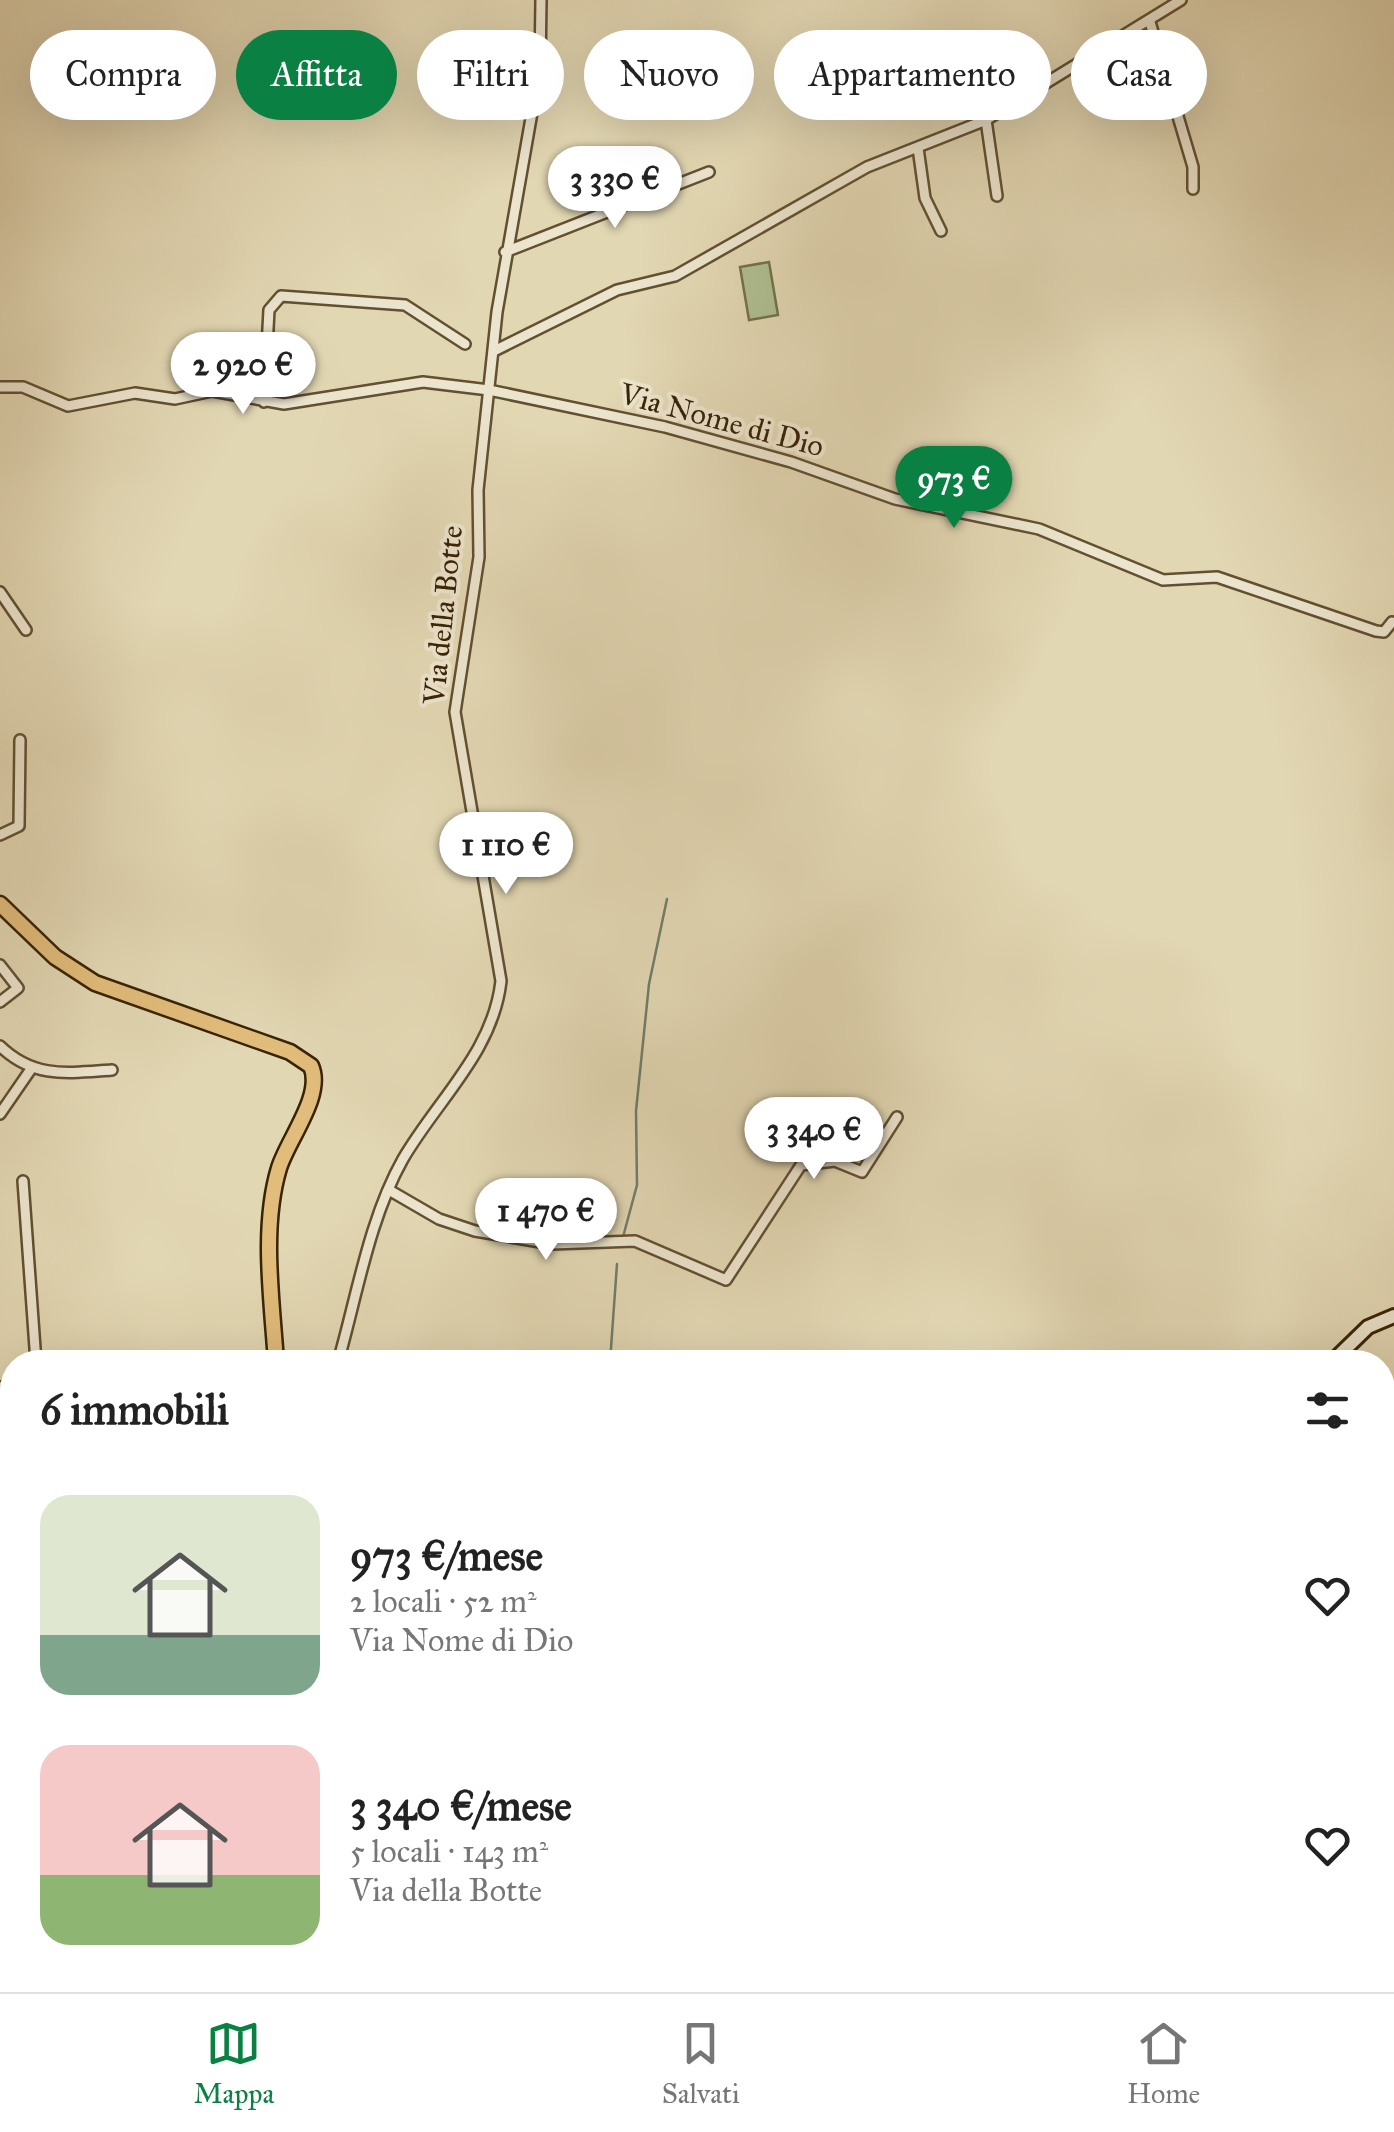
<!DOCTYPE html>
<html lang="it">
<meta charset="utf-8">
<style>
body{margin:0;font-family:"IM FELL Great Primer",serif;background:#f6f6f6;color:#222;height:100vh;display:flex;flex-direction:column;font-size:38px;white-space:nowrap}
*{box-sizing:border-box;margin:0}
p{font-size:32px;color:#767676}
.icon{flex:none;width:55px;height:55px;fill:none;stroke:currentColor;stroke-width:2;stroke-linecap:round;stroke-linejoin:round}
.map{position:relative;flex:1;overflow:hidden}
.drawer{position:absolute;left:0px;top:1350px;width:1395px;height:642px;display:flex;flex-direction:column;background:#fff;border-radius:40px 40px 0 0;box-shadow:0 10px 40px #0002}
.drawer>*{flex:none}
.hud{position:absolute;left:30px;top:30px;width:1335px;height:90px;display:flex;gap:20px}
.price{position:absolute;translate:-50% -85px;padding:0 22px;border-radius:35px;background:#fff;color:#222;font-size:32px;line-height:65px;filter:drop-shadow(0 2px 5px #0008)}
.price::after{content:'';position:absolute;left:50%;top:60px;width:30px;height:22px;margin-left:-15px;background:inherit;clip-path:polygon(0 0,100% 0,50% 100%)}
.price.on{background:#0b8043;color:#fff}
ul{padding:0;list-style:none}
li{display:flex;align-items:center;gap:30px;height:250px;padding:0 40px}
li span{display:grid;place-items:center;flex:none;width:280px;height:200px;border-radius:30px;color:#555}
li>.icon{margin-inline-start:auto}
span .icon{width:120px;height:120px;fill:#fffc;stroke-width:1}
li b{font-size:42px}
h2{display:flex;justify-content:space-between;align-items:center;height:120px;padding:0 40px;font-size:42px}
.chip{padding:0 35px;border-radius:45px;background:#fff;box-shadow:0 10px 40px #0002;font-size:35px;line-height:90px}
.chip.on{background:#0b8043;color:#fff}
.tabs{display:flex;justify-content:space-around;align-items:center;height:140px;border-top:2px solid #e0e0e0;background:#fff;font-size:28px;color:#767676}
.tabs a{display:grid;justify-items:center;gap:5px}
.tabs .on{color:#0b8043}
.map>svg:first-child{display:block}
.green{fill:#aebf91;stroke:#73714a;stroke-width:2.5}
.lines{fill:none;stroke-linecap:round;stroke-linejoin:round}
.stream{stroke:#707d6b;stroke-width:2.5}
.street-casing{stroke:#625030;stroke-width:14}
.secondary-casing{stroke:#382304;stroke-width:18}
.primary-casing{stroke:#382304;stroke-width:19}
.highway-casing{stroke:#382304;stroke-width:22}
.street{stroke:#ece5ce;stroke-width:9}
.secondary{stroke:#ece5ce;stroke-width:12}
.primary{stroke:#e1bc7a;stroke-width:14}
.highway{stroke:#e1bc7a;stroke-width:18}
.labels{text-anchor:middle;stroke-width:8;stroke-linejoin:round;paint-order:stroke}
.street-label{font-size:30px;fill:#382304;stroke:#ece5ce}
</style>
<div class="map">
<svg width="1394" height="1992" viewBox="0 0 1394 1992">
<rect width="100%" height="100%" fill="#e2d7b3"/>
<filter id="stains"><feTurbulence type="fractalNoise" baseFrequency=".002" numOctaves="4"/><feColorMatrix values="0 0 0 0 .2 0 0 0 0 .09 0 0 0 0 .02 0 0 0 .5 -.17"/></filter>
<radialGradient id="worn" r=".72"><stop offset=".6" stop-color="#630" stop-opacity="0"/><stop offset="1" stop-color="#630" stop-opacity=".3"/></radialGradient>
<path class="green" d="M769 262 778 315 749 320 740 267Z"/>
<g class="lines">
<path class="stream" d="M623 1237 637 1185 636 1111 649 984 667 899
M610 1362 617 1264
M1134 1980 1155 1992
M1217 1992 1218 1980
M1357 1992 1394 1983"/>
<g class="street-casing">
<path id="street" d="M1150 22 1193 167V189
M986 120 997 196
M918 148 925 198 941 231
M505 252 709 172
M494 351 617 290 675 276 867 167 986 120 1181 0
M0 387H23L68 406 135 393 175 399 212 391 284 404 423 382 489 390 665 427 791 462 895 499 1039 529 1163 580 1217 577 1376 631 1384 632 1392 622
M264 402 269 310 281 296 405 305 465 344
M0 592 26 630
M0 835 19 826 20 740
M0 965 18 988 0 1002
M0 1046C34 1079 68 1073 112 1070
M0 1114 31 1069
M23 1181 36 1362
M389 1190 439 1219 475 1231 552 1244 635 1241 726 1280 801 1165 835 1161 862 1172 897 1117
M338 1362C357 1296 369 1219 403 1159 438 1099 493 1052 501 981L455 712 479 557 478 490 497 312 540 67 541 0
M0 1387 12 1386
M0 1948 15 1992"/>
</g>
<g class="secondary-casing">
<path id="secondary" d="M1332 1362 1368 1327 1394 1316
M33 1992 46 1980
M113 1992 123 1980"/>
</g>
<g class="primary-casing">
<path id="primary" d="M0 904 55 957 95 983 290 1052 311 1066C324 1095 288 1139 279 1168 261 1228 272 1300 276 1362"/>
</g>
<g class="highway-casing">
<path id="highway" d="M224 1980 226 1992"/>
</g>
<use href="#street" class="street"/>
<use href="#secondary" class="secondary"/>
<use href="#primary" class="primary"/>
<use href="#highway" class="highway"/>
</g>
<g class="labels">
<g class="street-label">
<text transform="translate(722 420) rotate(15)" y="10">Via Nome di Dio</text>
<text transform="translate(443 615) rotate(-84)" y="10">Via della Botte</text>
</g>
</g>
<rect width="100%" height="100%" filter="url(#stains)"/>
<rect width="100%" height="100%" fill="url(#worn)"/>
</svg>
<b class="price" style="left:615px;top:231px">3 330 €</b>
<b class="price" style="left:243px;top:417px">2 920 €</b>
<b class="price on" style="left:954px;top:531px">973 €</b>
<b class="price" style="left:506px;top:897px">1 110 €</b>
<b class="price" style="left:814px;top:1182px">3 340 €</b>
<b class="price" style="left:546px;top:1263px">1 470 €</b>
<div class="hud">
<a class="chip">Compra</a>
<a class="chip on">Affitta</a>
<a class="chip">Filtri</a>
<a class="chip">Nuovo</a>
<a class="chip">Appartamento</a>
<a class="chip">Casa</a>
</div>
<section class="drawer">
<h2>6 immobili<svg class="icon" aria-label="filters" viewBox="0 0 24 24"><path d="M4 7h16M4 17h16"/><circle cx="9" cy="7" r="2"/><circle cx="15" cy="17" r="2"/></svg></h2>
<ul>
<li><span style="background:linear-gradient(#dfe7d0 70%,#7fa58c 0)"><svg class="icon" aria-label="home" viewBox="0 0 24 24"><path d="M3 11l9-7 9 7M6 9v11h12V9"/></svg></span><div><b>973 €/mese</b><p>2 locali · 52 m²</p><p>Via Nome di Dio</p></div><svg class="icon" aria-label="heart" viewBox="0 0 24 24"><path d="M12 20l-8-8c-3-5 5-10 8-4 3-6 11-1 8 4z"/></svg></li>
<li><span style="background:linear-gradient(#f6c9c9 65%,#8fb573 0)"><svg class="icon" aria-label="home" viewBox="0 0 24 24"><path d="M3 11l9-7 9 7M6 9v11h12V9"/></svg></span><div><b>3 340 €/mese</b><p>5 locali · 143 m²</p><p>Via della Botte</p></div><svg class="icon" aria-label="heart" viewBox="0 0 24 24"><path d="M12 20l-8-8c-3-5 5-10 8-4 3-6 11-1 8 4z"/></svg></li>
</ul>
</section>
</div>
<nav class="tabs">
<a class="on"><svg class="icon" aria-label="map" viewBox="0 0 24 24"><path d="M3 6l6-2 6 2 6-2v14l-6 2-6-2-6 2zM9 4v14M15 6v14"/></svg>Mappa</a>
<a><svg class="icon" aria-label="saved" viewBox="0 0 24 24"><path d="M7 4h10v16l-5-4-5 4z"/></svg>Salvati</a>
<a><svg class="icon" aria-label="home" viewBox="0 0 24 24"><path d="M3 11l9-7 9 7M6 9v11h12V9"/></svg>Home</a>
</nav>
